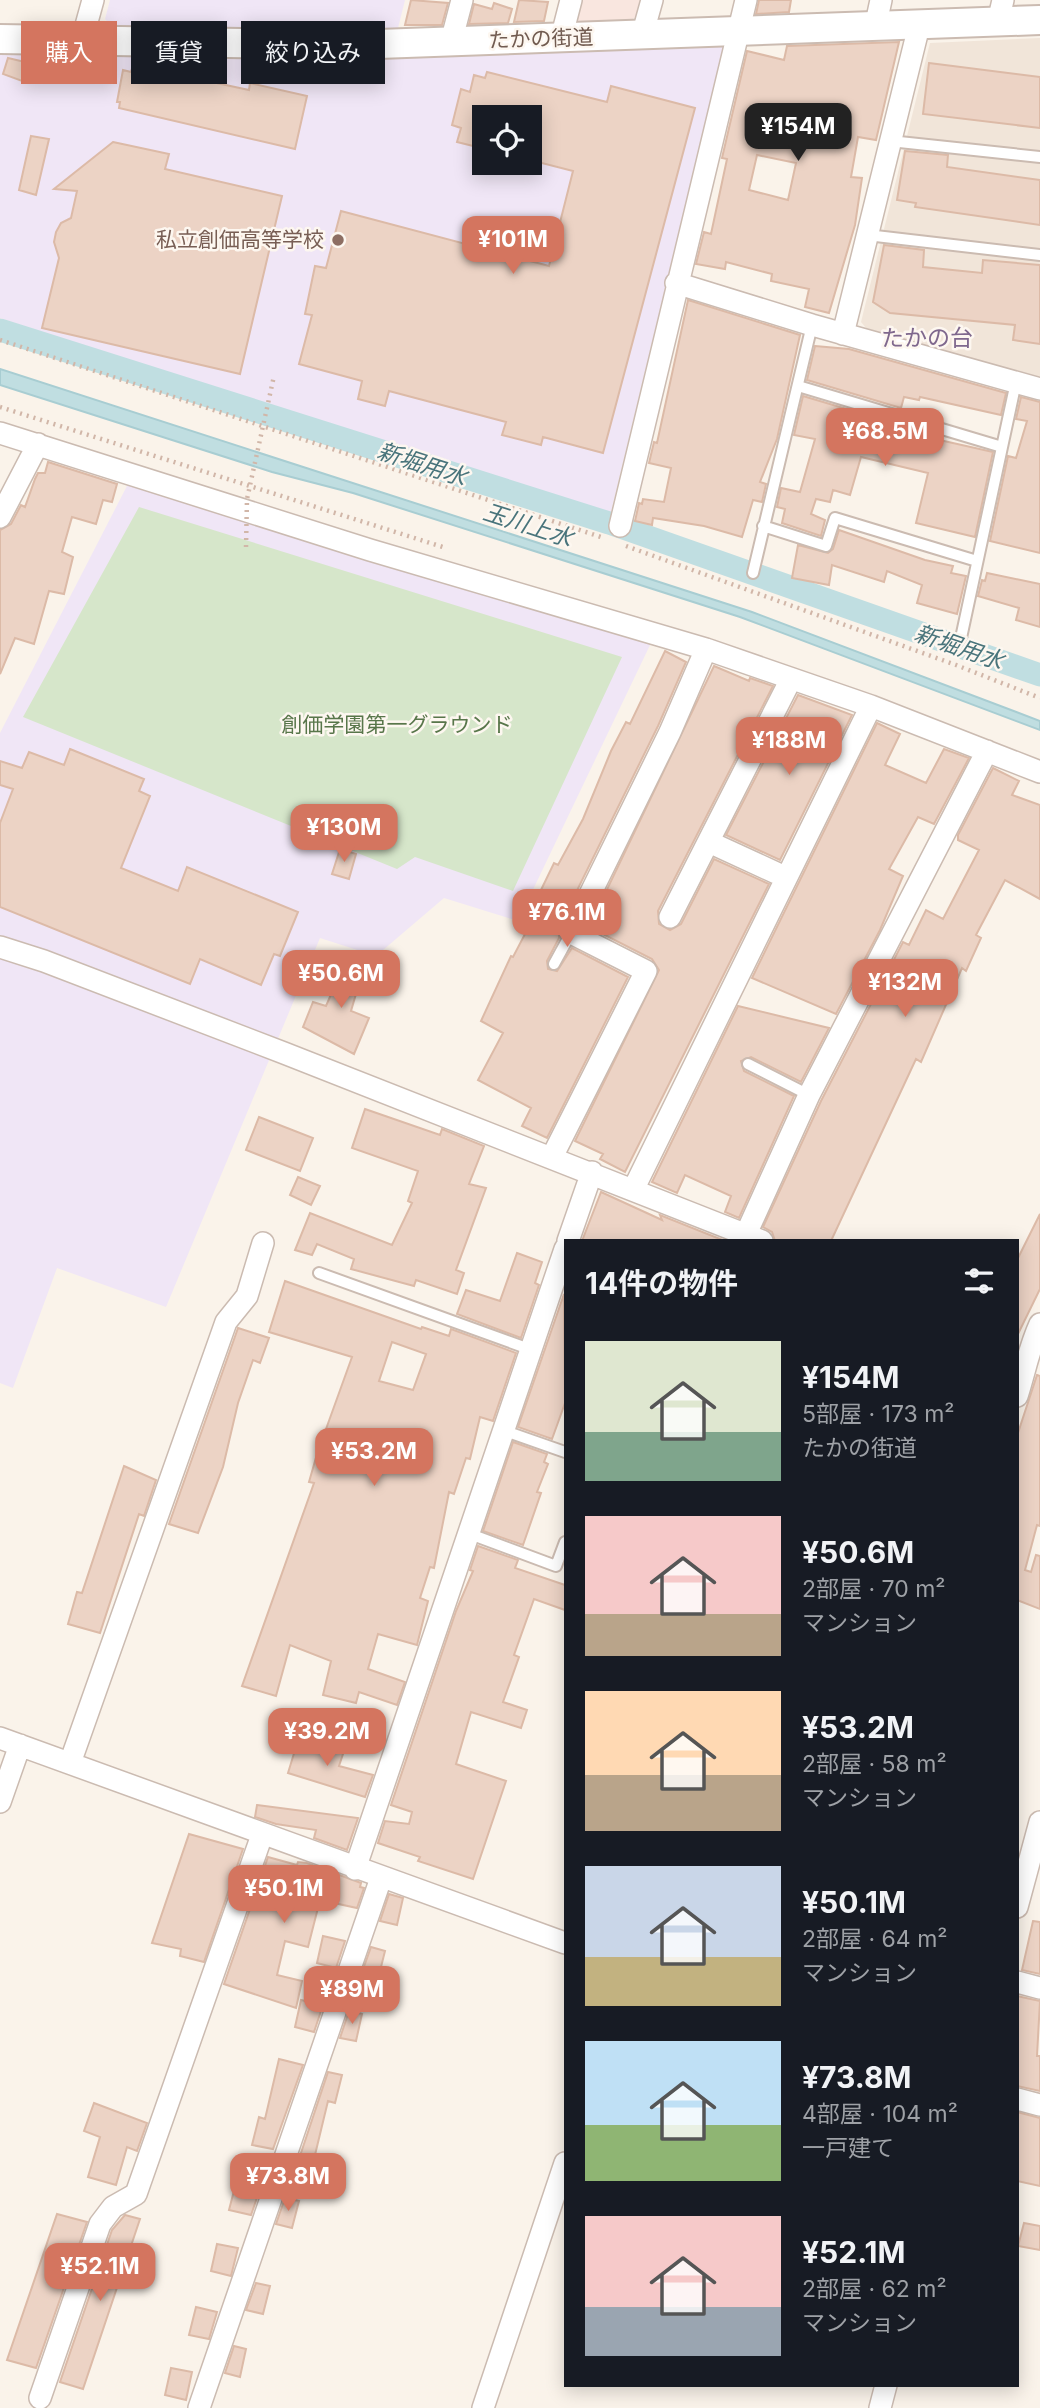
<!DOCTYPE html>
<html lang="ja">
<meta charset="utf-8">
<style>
body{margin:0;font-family:Inter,"Noto Sans JP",sans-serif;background:#20242c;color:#f1f3f6;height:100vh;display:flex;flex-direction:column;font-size:26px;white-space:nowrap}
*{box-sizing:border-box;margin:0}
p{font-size:23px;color:#9ea1a6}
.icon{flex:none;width:38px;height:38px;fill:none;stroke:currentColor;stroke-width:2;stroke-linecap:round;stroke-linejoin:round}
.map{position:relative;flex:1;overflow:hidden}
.panel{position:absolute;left:564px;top:1239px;width:455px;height:1148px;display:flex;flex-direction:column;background:#171b24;border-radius:0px;box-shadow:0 4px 18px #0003}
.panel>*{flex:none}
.banner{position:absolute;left:21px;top:21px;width:438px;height:63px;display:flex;gap:14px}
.tools{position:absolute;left:472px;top:105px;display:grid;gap:14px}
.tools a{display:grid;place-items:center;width:70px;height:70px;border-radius:0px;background:#171b24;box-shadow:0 4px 18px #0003;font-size:35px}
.price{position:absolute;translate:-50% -60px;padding:0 16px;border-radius:14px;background:#d4755f;color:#fff;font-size:23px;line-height:46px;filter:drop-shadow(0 2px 4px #0008)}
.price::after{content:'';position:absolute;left:50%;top:42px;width:21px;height:16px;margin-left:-10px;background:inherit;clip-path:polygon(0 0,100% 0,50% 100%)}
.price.active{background:#222;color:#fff}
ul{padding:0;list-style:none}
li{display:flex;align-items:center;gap:21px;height:175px;padding:0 21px}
li span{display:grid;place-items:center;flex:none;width:196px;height:140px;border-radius:0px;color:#555}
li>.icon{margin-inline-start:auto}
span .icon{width:84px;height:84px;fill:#fffc;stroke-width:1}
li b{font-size:30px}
h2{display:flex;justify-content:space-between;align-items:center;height:84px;padding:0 21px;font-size:30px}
.tag{padding:0 24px;border-radius:0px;background:#171b24;box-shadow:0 4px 18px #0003;font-size:24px;line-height:63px}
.tag.active{background:#d4755f;color:#fff}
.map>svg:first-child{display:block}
.residential{fill:#f1e5d9}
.commercial{fill:#f9e6df}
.education{fill:#f0e6f6;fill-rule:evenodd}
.green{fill:#d6e6ca}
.water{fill:#c0dee1;stroke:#a8cdd2;stroke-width:2}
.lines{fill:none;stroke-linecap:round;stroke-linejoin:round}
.canal{stroke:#c0dee1;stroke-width:23}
.building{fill:#ecd3c5;stroke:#dcbaa7;stroke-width:2;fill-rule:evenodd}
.service-casing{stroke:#cbbbb1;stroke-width:14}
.minor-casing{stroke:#cbbbb1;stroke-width:24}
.tertiary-casing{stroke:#cbbbb1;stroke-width:32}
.path{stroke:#d1b6a8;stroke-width:4.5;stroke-dasharray:2 5;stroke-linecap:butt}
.service{stroke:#fff;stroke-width:10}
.minor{stroke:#fff;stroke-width:21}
.tertiary{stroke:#fff;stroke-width:28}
.path-bridge{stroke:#d1b6a8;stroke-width:4.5;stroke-dasharray:2 5;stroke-linecap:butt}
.education-dot{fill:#8d6e63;stroke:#fdf7f0;stroke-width:2.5}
.labels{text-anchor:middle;stroke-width:5;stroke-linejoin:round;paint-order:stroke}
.street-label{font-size:21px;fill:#715b50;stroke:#fdf7f0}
.education-label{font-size:21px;fill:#785e54;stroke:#fdf7f0;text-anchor:end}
.park-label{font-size:21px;fill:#58764a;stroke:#fdf7f0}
.neighbourhood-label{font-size:23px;fill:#7f688d;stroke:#fdf7f0}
.water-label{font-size:23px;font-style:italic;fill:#49747b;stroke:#fdf7f0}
</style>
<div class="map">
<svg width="1040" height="2408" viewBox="0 0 1040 2408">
<rect width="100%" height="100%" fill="#faf3ea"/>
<path class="residential" d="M1040 38V380L866 328 861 322 930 43Z"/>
<path class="commercial" d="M578 0H641L638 15 623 26 571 27Z"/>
<path class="education" d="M110 0H405L397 32 115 29 105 19Z
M724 44 610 516 579 512 0 318V55L324 59ZM485 117H530V163H485Z
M129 482 651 643 518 921 444 898 376 956 320 938 166 1307 57 1268 13 1388 0 1383V733Z"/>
<path class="green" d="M139 507 622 657 513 891 415 857 397 869 23 717Z"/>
<path class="water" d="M0 369 752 612 1040 721V730L740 617 353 493 272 472 0 385Z"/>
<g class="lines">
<path class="canal" d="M0 330 609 523 1040 675"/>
</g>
<path class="building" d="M411 0 448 3 442 25H405Z
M519 0 548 2 544 21 514 22Z
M759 0H791L789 12 756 14Z
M494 3 512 9 508 23 469 24 474 4 492 9Z
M899 42 876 140 858 137 851 177 862 178 855 225 829 313 805 307 809 289 771 281 772 274 726 262 725 269 696 264 704 232 711 234 727 159 722 158 747 51 784 60 787 46ZM757 155 796 163 788 200 749 190Z
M8 58 25 62 22 81 3 74Z
M929 63 1040 77V128L923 114Z
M133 65 249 90 250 83 307 96 295 149 119 108 120 102H117L123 70 131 72Z
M487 72 607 102 611 86 695 108 603 453 543 437 541 445 502 435 506 422 389 391 385 406 358 399 362 381 299 364 312 315 305 314 315 266 326 268 341 211 549 266 573 171 530 160V117H485V149L457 142 461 128 452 125 461 89 470 92 474 75 485 78Z
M31 136 49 139 36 195 19 190Z
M113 142 169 154 165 169 282 196 240 374 42 328 59 258 54 242 56 232 61 223 71 218 77 191 54 189Z
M905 151 948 155 947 167 1040 180V225L915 207 916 203 897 200Z
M884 245 924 250 923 267 982 273 983 260 1040 265V344L1013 340 1015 325 890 313 873 302Z
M688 300 800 335 777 439 760 482 766 484 762 502 753 500 742 537 704 526 653 518 652 525 635 521 639 503 642 504 643 499 664 502 671 468 649 463 654 442 657 443Z
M815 346 849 349 1006 393 1001 415 920 397 919 400 904 397 901 408 807 380Z
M803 396 897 424 895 430 993 452 975 537 916 523 928 473 861 457 850 495 833 490 830 502 816 499 811 514 825 520 821 536 782 523 785 509 777 507 781 488 800 492 815 439 794 435Z
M1021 397 1040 402V553L990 541 1008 456 1016 458 1027 421 1016 419Z
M48 462 117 484 112 502 103 500 96 524 72 517 62 552 73 557 64 594 49 591 34 644 15 638 0 674V530L11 524 21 505 25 507 35 479 38 473H45Z
M839 530 925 560 953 566 951 573 966 576 957 614 917 603 922 585 887 571 884 582 832 565 829 585 792 578 798 545 828 553 833 549Z
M987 573 1040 584V627L1016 620 1019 608 978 596 982 580 985 581Z
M665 651 686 662 658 726 559 927V938L547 961 548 969 557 971 572 948 628 977 547 1138 522 1126 531 1108 478 1080 503 1033 481 1021 511 956 513 957 547 892 541 890 554 863 558 865 583 819 611 751 626 722 630 724Z
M714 666 749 681 750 678 773 686 658 911 659 924 670 930 681 924 714 859 769 884 625 1172 600 1159 603 1154 575 1141 659 970 652 959 589 927Z
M798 695 852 715 780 860 726 835Z
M877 723 900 734 885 765 926 783 944 749 969 758 934 824 918 817 889 869 903 876 880 930 836 1014 752 978Z
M70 749 144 779 139 791 150 796 121 868 178 891 187 867 298 912 280 956 274 954 261 985 200 959 190 984 0 907V823L13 789 0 785V761L22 768 29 752 64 765Z
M993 768 1019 781 1012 795 1040 805V899L1005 880 976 935 981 938 966 971 962 968 921 1062 916 1059 831 1241H775L772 1232 763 1227 821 1101 903 942 909 945 926 910 943 919 979 850 958 840V835Z
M340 849 356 854 349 879 332 874Z
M349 953 366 960 351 1011 369 1018 354 1054 303 1027 313 1002 326 1006Z
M738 1006 829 1028 801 1082 751 1057 741 1061 744 1071 794 1096 739 1218 725 1212 731 1196 685 1175 677 1193 652 1182Z
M365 1109 440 1135 442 1129 484 1146 469 1184 486 1188 456 1270 464 1273 457 1294 416 1280 414 1286 351 1269 354 1259 317 1244 312 1255 295 1250 310 1213 392 1245 412 1203 408 1201 418 1171 352 1148Z
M259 1117 313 1138 300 1171 246 1150Z
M298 1177 320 1186 311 1205 290 1195Z
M601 1192 662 1220 660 1215 725 1241H582Z
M1040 1214V1289L1017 1336V1260Z
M517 1253 542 1262 535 1283 539 1285 521 1338 457 1314 466 1290 500 1301Z
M285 1281 421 1329 422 1327 449 1336 451 1329 516 1353 493 1421 480 1417 470 1459 466 1458 454 1494 449 1492 434 1568 430 1567 420 1598 428 1601 417 1645 378 1634 368 1669 405 1682 397 1705 359 1692 356 1703 323 1695 331 1661 290 1645 276 1696 242 1686 314 1483 309 1482 317 1454 352 1357 269 1332ZM392 1342 426 1354 413 1390 379 1381Z
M564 1294 565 1403 552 1439 518 1427Z
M238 1328 269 1338 260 1363 253 1360 238 1403 223 1467 198 1533 169 1524Z
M1037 1375 1040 1376V1526L1037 1525 1025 1570 1031 1572 1036 1555 1040 1556V1609L1017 1600V1436Z
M513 1442 547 1454 544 1462 548 1464 537 1492 541 1493 523 1545 483 1531Z
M124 1466 156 1480 144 1516 139 1514 100 1633 68 1624 77 1592 82 1593Z
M478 1546 518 1560 515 1568 565 1585V1610L534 1599 514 1655 519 1657 503 1702 527 1710 521 1728 471 1712 456 1764 506 1781 473 1879 418 1861 420 1857 378 1843 385 1821 409 1824 412 1812 391 1805 456 1611 473 1571 470 1570Z
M299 1737 344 1751 339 1766 373 1775 365 1797 288 1773Z
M257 1805 358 1818 347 1850 314 1838 316 1830 276 1824 255 1817Z
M189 1834 243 1849 204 1962 180 1956 181 1949 152 1943Z
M268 1857 297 1865 298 1862 307 1863 361 1883 360 1887 364 1888 357 1908 320 1900 308 1947 285 1941 277 1975 302 1981 296 2008 224 1984Z
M389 1894 403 1898 397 1925 380 1921Z
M1033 1921 1040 1922V1974L1022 1970Z
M323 1936 345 1941 336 1968 317 1963Z
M371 1947 385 1951 378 1979 361 1975Z
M1017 1996 1040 2001 1037 2056H1040V2091L1017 2086Z
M301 2000 323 2005 314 2032 295 2027Z
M349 2011 362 2014 356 2041 340 2038Z
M279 2059 303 2065 273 2149 252 2145 259 2117 265 2119Z
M328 2072 342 2075 335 2103 328 2101 314 2159 300 2156Z
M94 2103 147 2123 137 2151 127 2147 116 2185 88 2177 100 2137 84 2131Z
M1017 2112 1040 2118V2186L1017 2181Z
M236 2183 257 2188 259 2192 251 2215 229 2210Z
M285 2198 299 2201 292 2228 276 2224Z
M57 2214 87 2222 36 2368 7 2360Z
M125 2215 140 2219 83 2389 60 2382 112 2230Z
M1024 2223 1040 2226V2250L1018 2246Z
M217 2244 238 2248 231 2276 211 2271Z
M256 2283 270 2286 263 2314 246 2310Z
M196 2307 217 2312 209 2339 189 2335Z
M234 2346 246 2349 240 2377 225 2373Z
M171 2368 192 2372 186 2400 165 2395Z"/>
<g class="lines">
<g class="service-casing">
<path id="service" d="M890 141 1040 157
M867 235 1040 255
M798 386 1002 447
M763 526 826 546 835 518 977 561
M753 573 812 325
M961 638 1016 382
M554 964 571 933
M748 1064 809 1095
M319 1273 532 1350
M505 1431 565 1452
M470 1534 556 1566 565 1542"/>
</g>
<g class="minor-casing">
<path id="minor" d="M998 22 1003 0
M875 28 881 0
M642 36 652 0
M561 39 571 0
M82 40 93 0
M451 42 462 0
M676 283 812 325 1040 389
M843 334 919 26
M0 433 370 550 706 649 871 706 1040 772
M0 517 38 444
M620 526 746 0
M709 842 785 877
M670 917 791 679
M0 947 44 961 284 1053 762 1241
M552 1157 646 971 571 933 670 732 706 649
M634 1188 871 706
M746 1234 809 1095 987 751
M568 1241 592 1172
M1017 1396C1025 1371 1029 1348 1040 1324
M0 1738 565 1943
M70 1763 226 1322 247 1296 263 1243
M0 1802 20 1745
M355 1869 565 1249
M1017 1907 1040 1822
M1017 1982 1040 1988
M1017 2099 1040 2105
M40 2398 100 2224 113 2207 136 2194 262 1835
M199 2408 381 1878
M483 2408 565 2163
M880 2408 886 2385"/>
</g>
<g class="tertiary-casing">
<path id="tertiary" d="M0 39 351 45 1040 20"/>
</g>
<path class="path" d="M0 340 604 538
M0 407 446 548
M626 546 956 665 1040 698"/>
<use href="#service" class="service"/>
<use href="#minor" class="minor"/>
<use href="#tertiary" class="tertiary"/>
<path class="path-bridge" d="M246 547 247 499 274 376"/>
</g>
<circle class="education-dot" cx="338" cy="240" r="7"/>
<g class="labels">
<g class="street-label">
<text transform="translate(541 39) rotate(-2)" y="7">たかの街道</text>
</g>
<g class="education-label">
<text x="324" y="247">私立創価高等学校</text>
</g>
<g class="park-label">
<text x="397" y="732">創価学園第一グラウンド</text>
</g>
<g class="neighbourhood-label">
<text x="927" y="346">たかの台</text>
</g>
<g class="water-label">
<text transform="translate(422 464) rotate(18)" y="8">新堀用水</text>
<text transform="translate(528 525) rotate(18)" y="8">玉川上水</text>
<text transform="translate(959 647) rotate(19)" y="8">新堀用水</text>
</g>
</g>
</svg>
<div class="tools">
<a><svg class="icon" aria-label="locate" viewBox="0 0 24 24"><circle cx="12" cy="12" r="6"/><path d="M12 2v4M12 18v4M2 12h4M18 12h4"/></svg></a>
</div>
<b class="price active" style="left:798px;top:163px">¥154M</b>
<b class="price" style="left:513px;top:276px">¥101M</b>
<b class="price" style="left:885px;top:468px">¥68.5M</b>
<b class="price" style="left:789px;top:777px">¥188M</b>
<b class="price" style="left:344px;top:864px">¥130M</b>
<b class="price" style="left:567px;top:949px">¥76.1M</b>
<b class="price" style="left:341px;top:1010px">¥50.6M</b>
<b class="price" style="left:905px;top:1019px">¥132M</b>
<b class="price" style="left:374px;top:1488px">¥53.2M</b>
<b class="price" style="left:327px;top:1768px">¥39.2M</b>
<b class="price" style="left:284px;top:1925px">¥50.1M</b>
<b class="price" style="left:352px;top:2026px">¥89M</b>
<b class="price" style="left:288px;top:2213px">¥73.8M</b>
<b class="price" style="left:100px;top:2303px">¥52.1M</b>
<div class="banner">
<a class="tag active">購入</a>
<a class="tag">賃貸</a>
<a class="tag">絞り込み</a>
</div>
<section class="panel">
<h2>14件の物件<svg class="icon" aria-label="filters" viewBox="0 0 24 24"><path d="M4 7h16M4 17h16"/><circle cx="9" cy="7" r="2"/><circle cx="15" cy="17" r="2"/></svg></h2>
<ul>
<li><span style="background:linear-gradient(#dfe7d0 65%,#7fa58c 0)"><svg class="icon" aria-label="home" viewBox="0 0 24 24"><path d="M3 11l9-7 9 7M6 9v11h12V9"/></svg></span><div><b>¥154M</b><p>5部屋 · 173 m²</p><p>たかの街道</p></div></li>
<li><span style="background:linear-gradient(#f6c9c9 70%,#b9a48a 0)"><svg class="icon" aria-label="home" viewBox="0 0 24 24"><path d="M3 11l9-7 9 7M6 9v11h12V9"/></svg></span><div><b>¥50.6M</b><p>2部屋 · 70 m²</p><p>マンション</p></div></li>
<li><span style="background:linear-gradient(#ffd9b3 60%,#b9a48a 0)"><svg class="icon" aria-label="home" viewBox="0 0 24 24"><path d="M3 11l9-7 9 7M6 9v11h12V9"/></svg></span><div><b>¥53.2M</b><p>2部屋 · 58 m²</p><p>マンション</p></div></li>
<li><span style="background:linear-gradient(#c9d6e8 65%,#c2b280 0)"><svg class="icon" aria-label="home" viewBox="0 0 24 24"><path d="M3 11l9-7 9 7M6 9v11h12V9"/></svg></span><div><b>¥50.1M</b><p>2部屋 · 64 m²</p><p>マンション</p></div></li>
<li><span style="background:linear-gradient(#bfe0f5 60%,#8fb573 0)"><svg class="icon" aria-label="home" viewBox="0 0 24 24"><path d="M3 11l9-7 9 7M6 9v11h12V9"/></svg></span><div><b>¥73.8M</b><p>4部屋 · 104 m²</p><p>一戸建て</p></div></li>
<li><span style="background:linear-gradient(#f6c9c9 65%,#9aa5b1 0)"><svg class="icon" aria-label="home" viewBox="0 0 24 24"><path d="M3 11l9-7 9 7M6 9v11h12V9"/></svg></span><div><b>¥52.1M</b><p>2部屋 · 62 m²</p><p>マンション</p></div></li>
</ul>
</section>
</div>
